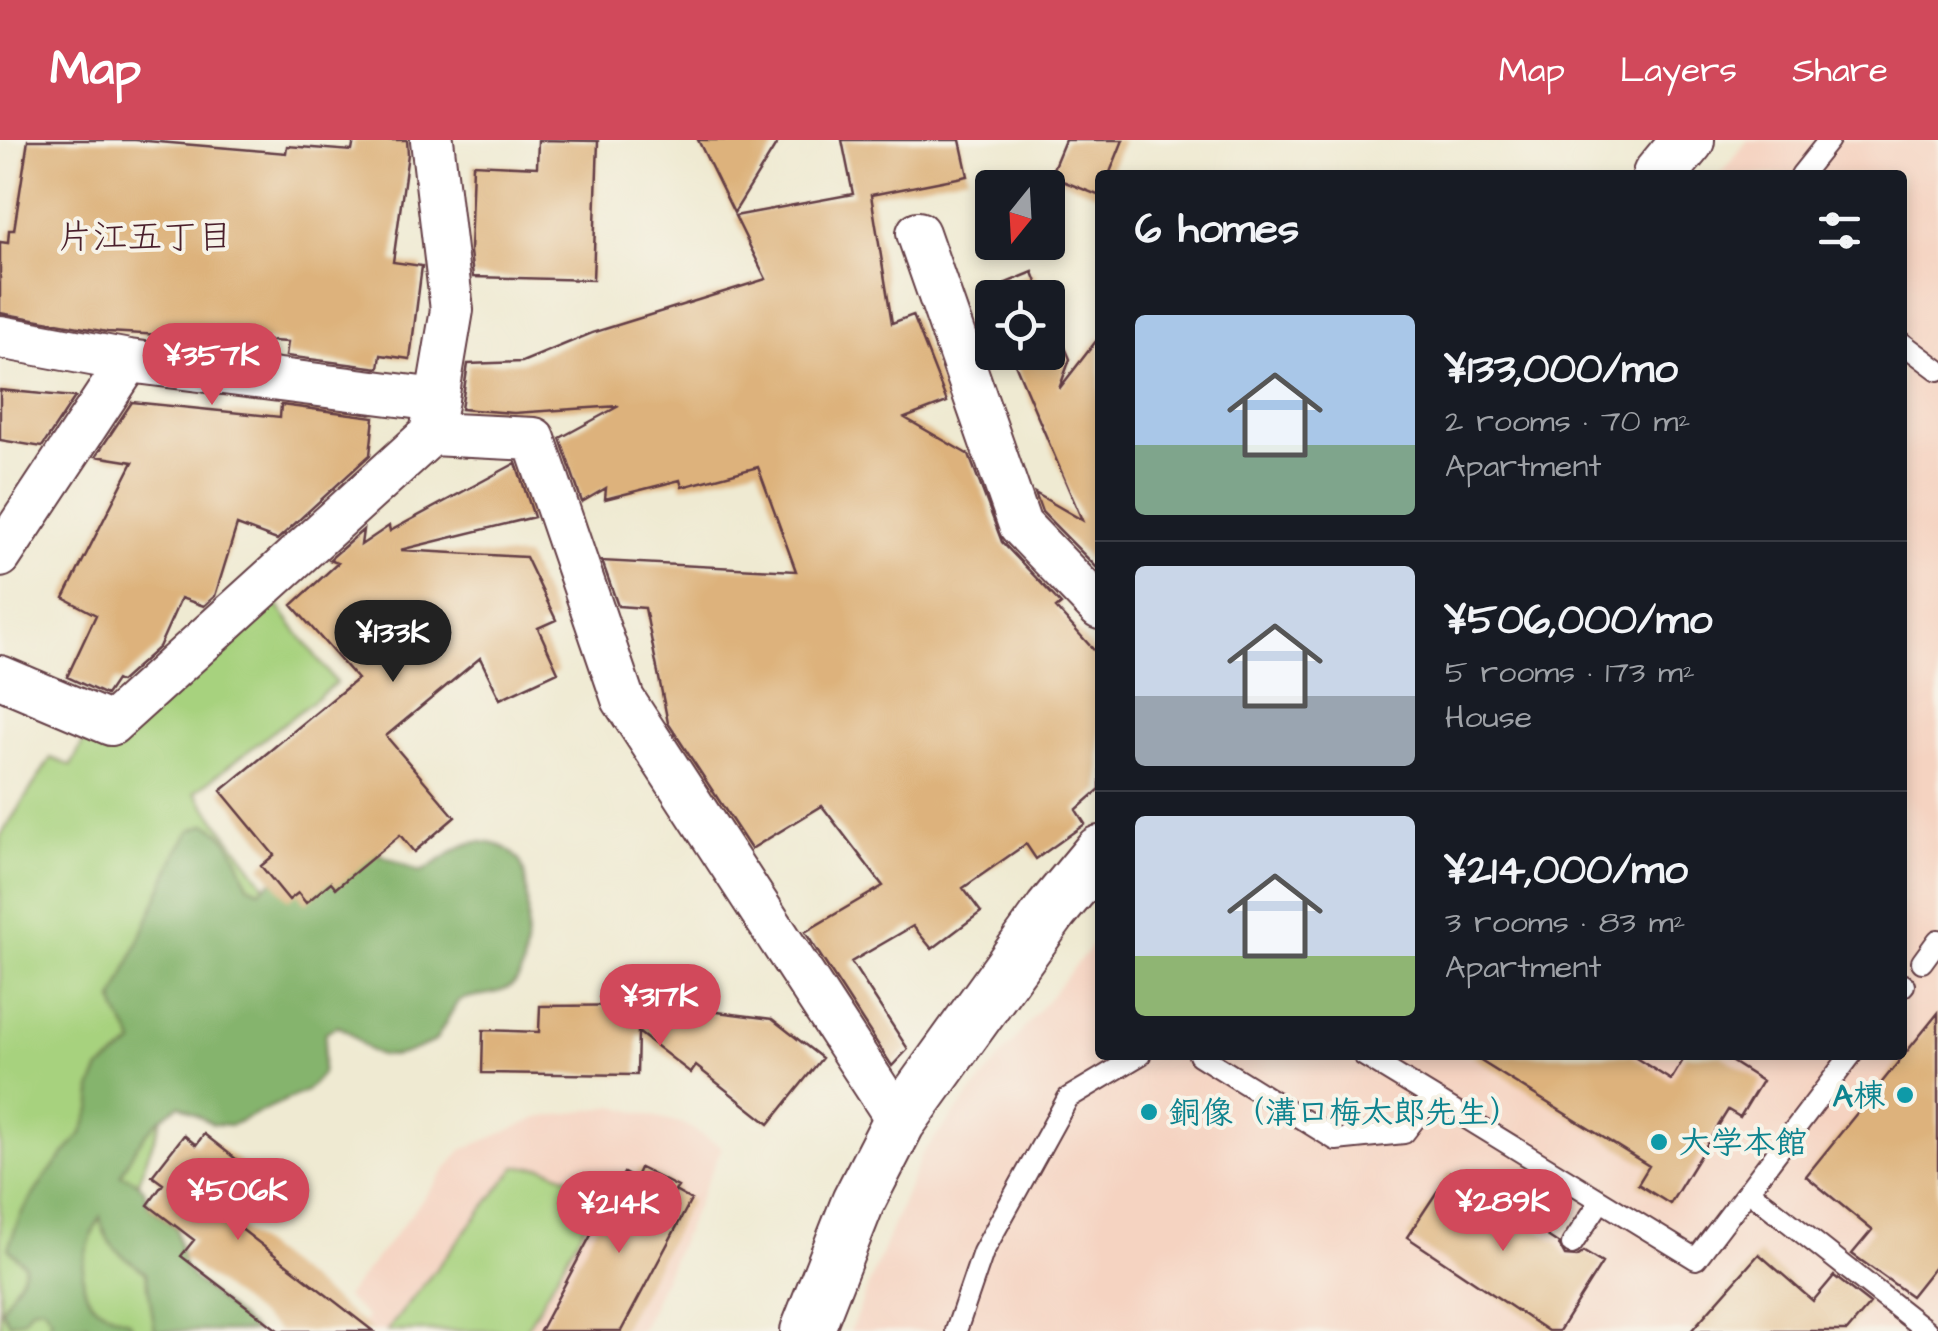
<!DOCTYPE html>
<meta charset="utf-8">
<style>
body{margin:0;font-family:"Architects Daughter","Klee One",sans-serif;background:#20242c;color:#f1f3f6;height:100vh;display:flex;flex-direction:column;font-size:38px;white-space:nowrap}
*{box-sizing:border-box;margin:0}
p{font-size:32px;color:#9ea1a6}
.icon{flex:none;width:55px;height:55px;fill:none;stroke:currentColor;stroke-width:2;stroke-linecap:round;stroke-linejoin:round}
.map{position:relative;flex:1;overflow:hidden}
.details{position:absolute;left:1095px;top:30px;width:812px;height:890px;display:flex;flex-direction:column;background:#171b24;border-radius:10px;box-shadow:0 5px 15px #0003}
.details>*{flex:none}
.needle{width:65px;rotate:198deg}
.controls{position:absolute;left:975px;top:30px;display:grid;gap:20px}
.controls a{display:grid;place-items:center;width:90px;height:90px;border-radius:10px;background:#171b24;box-shadow:0 5px 15px #0003;font-size:50px}
.price{position:absolute;translate:-50% -85px;padding:0 22px;border-radius:35px;background:#d1495b;color:#fff;font-size:32px;line-height:65px;filter:drop-shadow(0 2px 5px #0008)}
.price::after{content:'';position:absolute;left:50%;top:60px;width:30px;height:22px;margin-left:-15px;background:inherit;clip-path:polygon(0 0,100% 0,50% 100%)}
.price.active{background:#222;color:#fff}
ul{padding:0;list-style:none}
li{display:flex;align-items:center;gap:30px;height:250px;padding:0 40px}
li+li{border-top:2px solid #363941}
li span{display:grid;place-items:center;flex:none;width:280px;height:200px;border-radius:10px;color:#555}
li>.icon{margin-inline-start:auto}
span .icon{width:120px;height:120px;fill:#fffc;stroke-width:1}
li b{font-size:42px}
h2{display:flex;justify-content:space-between;align-items:center;height:120px;padding:0 40px;font-size:42px}
header{display:flex;align-items:center;gap:60px;box-sizing:border-box;height:140px;padding:0 50px;background:#d1495b;color:#fff}
header strong{font-size:48px}
nav{display:flex;gap:55px;margin-inline-start:auto;font-size:35px}
.map>svg:first-child{display:block}
.built{fill:#f5d3c1}
.green{fill:#a7d27e;stroke:#787854;stroke-width:2.5}
.forest{fill:#85b46d;stroke:#686a4c;stroke-width:2.5}
.building{fill:#ddb27c}
.lines{fill:none;stroke-linecap:round;stroke-linejoin:round}
.service-casing{stroke:#633d44;stroke-width:24}
.minor-casing{stroke:#633d44;stroke-width:46}
.tertiary-casing{stroke:#633d44;stroke-width:56}
.service{stroke:#fff;stroke-width:20}
.minor{stroke:#fff;stroke-width:42}
.tertiary{stroke:#fff;stroke-width:52}
.culture-dot{fill:#0f9aa8;stroke:#f7f3e8;stroke-width:4}
.labels{text-anchor:middle;stroke-width:8;stroke-linejoin:round;paint-order:stroke}
.culture-label{font-size:32px;font-weight:bold;fill:#0d838f;stroke:#f7f3e8;text-anchor:start}
.neighbourhood-label{font-size:35px;fill:#4a1f2b;stroke:#f7f3e8}
</style>
<header>
<strong>Map</strong>
<nav><a>Map</a><a>Layers</a><a>Share</a></nav>
</header>
<div class="map">
<svg width="1938" height="1191" viewBox="0 0 1938 1191">
<rect width="100%" height="100%" fill="#f7f3e8"/>
<filter id="ink" filterUnits="userSpaceOnUse"><feTurbulence type="fractalNoise" baseFrequency=".01" numOctaves="2"/><feDisplacementMap in="SourceGraphic" scale="20" xChannelSelector="R" yChannelSelector="G"/><feConvolveMatrix kernelMatrix="1 2 1 2 8 2 1 2 1" color-interpolation-filters="sRGB"/></filter>
<filter id="wash" filterUnits="userSpaceOnUse"><feTurbulence type="fractalNoise" baseFrequency=".0048" numOctaves="4" result="noise"/><feDisplacementMap in="SourceGraphic" scale="40" xChannelSelector="R" yChannelSelector="G"/><feGaussianBlur stdDeviation="2.25" result="paint"/><feColorMatrix in="noise" values="0 0 0 0 0 0 0 0 0 0 0 0 0 0 0 0 0 1.4 0 .05"/><feComposite in="paint" operator="in"/></filter>
<g filter="url(#wash)">
<rect width="100%" height="100%" fill="#efead2"/>
<path class="built" d="M1748 0H1938V1191H850L922 1014 1100 795V915H1902V35H1720Z
M615 966 684 984 722 1007 641 1191H356L367 1177 345 1157 462 1010 538 978Z"/>
<path class="green" d="M274 461 336 543 195 652 274 757 177 938 120 1089 244 1191H0V697L51 618 71 626 90 589 122 602Z
M516 1027H543L604 1051 525 1191H387Z"/>
<path class="forest" d="M206 684C231 694 239 721 248 745L259 750 274 740 375 712 420 732C440 724 459 701 481 702 498 703 510 708 520 722 531 739 530 827 516 842 501 857 477 853 458 861L435 901C412 911 385 926 364 906 354 897 350 891 337 886L326 892 322 934 306 951 231 985 212 984 180 965C152 981 134 1006 121 1035L133 1039 144 1049 148 1065 176 1088 184 1127 195 1140 255 1191H155L146 1133C121 1113 107 1110 100 1077 88 1103 71 1142 95 1165 104 1173 120 1177 130 1182L133 1191H89L87 1184 70 1186 69 1191H46L52 1179 43 1166 31 1168 24 1179 9 1183 2 1170C8 1153 23 1141 25 1125L8 1108 21 1074 46 1036 82 993 92 967V947L100 929 134 904C129 886 116 877 114 859L177 712 191 690Z"/>
<g id="blocks">
<path class="building" d="M28 0H135L286 13 287 6 352 11 354 0H407L408 14 393 122 422 126 410 219 381 215 379 228 286 216 288 202 107 192 0 173V102L8 103 9 90H14Z
M538 0 598 1 593 140 473 137 470 112 473 24 537 27Z
M698 0H779L734 73Z
M842 0H960L968 36 871 55 892 183 913 175 947 262 905 278 969 315 1002 402 1061 464 1056 468 1100 517V649L1076 670 1085 684 1036 719 1026 704 963 748 981 772 932 809 913 786 851 822 908 909 892 926 805 792 883 746 822 666 751 709 668 583 645 468 618 466 602 421 796 431 758 327 682 347 680 340 605 359 606 348 582 362 560 298 619 266 514 273 461 269 468 224 522 222 592 193 766 139 735 76 853 54Z
M1065 0H1123L1109 35H1100V56L1050 36Z
M1033 132 1043 158H1001L1006 143Z
M1048 167 1070 219 1059 249 1100 196V431L1042 372 1035 353 1082 380 1010 212H1048Z
M0 250 75 257 42 307 0 300Z
M132 262 280 277 281 265 374 277 370 315 277 400 237 385 215 456 204 466 181 458 159 507 120 542 116 540 106 555 67 537 96 475 64 458 133 322 96 316Z
M516 323 534 377 400 410 526 417 556 480 538 488 558 532 500 559 480 518 386 596 455 677 414 712 400 695 336 748 331 742 306 763 298 753 289 760 261 726 274 715 221 651 357 539 292 465 338 423 329 420 363 390 361 405 389 386 390 391Z
M662 865 772 879 822 918 769 984 696 926 691 933 638 892 637 935 482 933 483 890 539 892 540 866Z
M1938 873V1122L1911 1156 1852 1114 1872 1090 1806 1036Z
M1471 915H1631L1671 940 1686 915H1721L1762 941 1740 977 1728 970 1670 1064 1638 1044 1649 1026Z
M204 994 250 1030 218 1071 373 1191H279L181 1116 194 1100 148 1065 163 1044 152 1036 184 995 196 1005Z
M640 1028 678 1047 675 1051 691 1060 621 1191H540L624 1033 635 1039Z
M1450 1032 1558 1103 1565 1116 1577 1117 1584 1112 1602 1123 1559 1191H1548L1407 1097Z
M1759 1114 1813 1161 1834 1136 1870 1164 1847 1191H1691Z"/>
</g>
</g>
<g filter="url(#ink)">
<use href="#blocks" fill-opacity="0" stroke="#633d44" stroke-width="2.5"/>
<g class="lines">
<g class="service-casing">
<path id="service" d="M1801 35 1829 0
M1902 203 1938 230
M1922 822 1938 800
M1902 847 1904 845
M1199 915 1336 1000 1404 993 1432 957 1696 1119 1851 915
M1363 915 1432 957
M1748 1050 1927 1191
M1572 1104 1600 1062
M956 1191 983 1112 1068 958 1140 915"/>
</g>
<g class="minor-casing">
<path id="minor" d="M918 93 1020 385 1100 468
M0 197 129 221 437 260
M432 288 452 170 432 0
M0 416 129 221
M0 537 111 584 431 294 534 299 623 559 899 982"/>
</g>
<g class="tertiary-casing">
<path id="tertiary" d="M1659 35 1688 0
M807 1191 858 1062 899 982 1051 771 1100 712"/>
</g>
<use href="#service" class="service"/>
<use href="#minor" class="minor"/>
<use href="#tertiary" class="tertiary"/>
</g>
</g>
<g class="culture-dot">
<circle cx="1905" cy="955" r="10"/>
<circle cx="1149" cy="972" r="10"/>
<circle cx="1659" cy="1002" r="10"/>
</g>
<g class="labels">
<g class="culture-label">
<text x="1885" y="966" text-anchor="end">A棟</text>
<text x="1169" y="983">銅像（溝口梅太郎先生）</text>
<text x="1679" y="1013">大学本館</text>
</g>
<g class="neighbourhood-label">
<text x="145" y="108">片江五丁目</text>
</g>
</g>
</svg>
<div class="controls">
<a><svg class="needle" viewBox="-14 -14 28 28"><path d="M0-13l5 13h-10z" fill="#e53935"/><path d="M0 13l5-13h-10z" fill="#9ea1a6"/></svg></a>
<a><svg class="icon" aria-label="locate" viewBox="0 0 24 24"><circle cx="12" cy="12" r="6"/><path d="M12 2v4M12 18v4M2 12h4M18 12h4"/></svg></a>
</div>
<b class="price" style="left:212px;top:268px">¥357K</b>
<b class="price active" style="left:393px;top:545px">¥133K</b>
<b class="price" style="left:660px;top:909px">¥317K</b>
<b class="price" style="left:238px;top:1103px">¥506K</b>
<b class="price" style="left:1503px;top:1114px">¥289K</b>
<b class="price" style="left:619px;top:1116px">¥214K</b>
<section class="details">
<h2>6 homes<svg class="icon" aria-label="filters" viewBox="0 0 24 24"><path d="M4 7h16M4 17h16"/><circle cx="9" cy="7" r="2"/><circle cx="15" cy="17" r="2"/></svg></h2>
<ul>
<li><span style="background:linear-gradient(#a9c7e8 65%,#7fa58c 0)"><svg class="icon" aria-label="home" viewBox="0 0 24 24"><path d="M3 11l9-7 9 7M6 9v11h12V9"/></svg></span><div><b>¥133,000/mo</b><p>2 rooms · 70 m²</p><p>Apartment</p></div></li>
<li><span style="background:linear-gradient(#c9d6e8 65%,#9aa5b1 0)"><svg class="icon" aria-label="home" viewBox="0 0 24 24"><path d="M3 11l9-7 9 7M6 9v11h12V9"/></svg></span><div><b>¥506,000/mo</b><p>5 rooms · 173 m²</p><p>House</p></div></li>
<li><span style="background:linear-gradient(#c9d6e8 70%,#8fb573 0)"><svg class="icon" aria-label="home" viewBox="0 0 24 24"><path d="M3 11l9-7 9 7M6 9v11h12V9"/></svg></span><div><b>¥214,000/mo</b><p>3 rooms · 83 m²</p><p>Apartment</p></div></li>
</ul>
</section>
</div>
